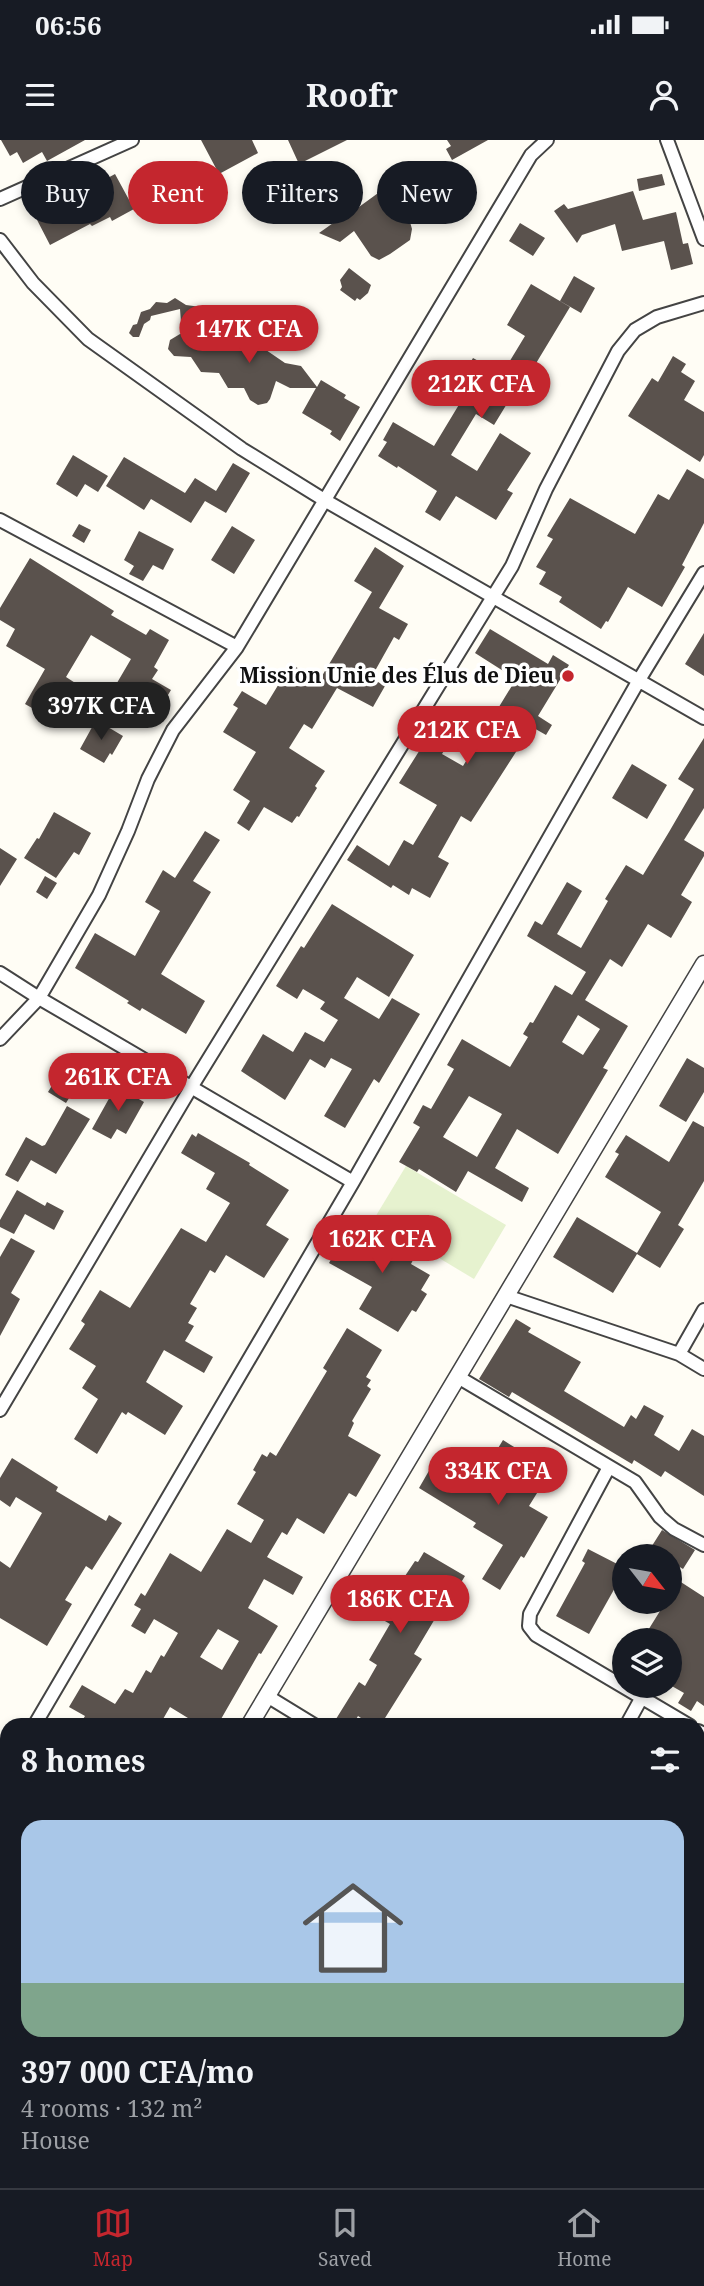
<!DOCTYPE html>
<meta charset="utf-8">
<style>
body{margin:0;font-family:"Noto Serif",serif;background:#242831;color:#f1f3f6;height:100vh;display:flex;flex-direction:column;font-size:26px;white-space:nowrap}
*{box-sizing:border-box;margin:0}
p{font-size:23px;color:#9ea1a6}
.icon{flex:none;width:38px;height:38px;fill:none;stroke:currentColor;stroke-width:2;stroke-linecap:round;stroke-linejoin:round}
.map{position:relative;flex:1;overflow:hidden}
.side{position:absolute;left:0px;top:1578px;width:705px;height:471px;display:flex;flex-direction:column;background:#171b24;border-radius:21px 21px 0 0;box-shadow:0 4px 10px #0003}
.side>*{flex:none}
.guide{position:absolute;left:21px;top:21px;width:663px;height:63px;display:flex;gap:14px}
.needle{width:46px;rotate:121deg}
.controls{position:absolute;left:612px;top:1404px;display:grid;gap:14px}
.controls a{display:grid;place-items:center;width:70px;height:70px;border-radius:50%;background:#171b24;box-shadow:0 4px 10px #0003;font-size:35px}
.price{position:absolute;translate:-50% -60px;padding:0 16px;border-radius:24px;background:#c4262e;color:#fff;font-size:23px;line-height:46px;filter:drop-shadow(0 2px 4px #0008)}
.price::after{content:'';position:absolute;left:50%;top:42px;width:21px;height:16px;margin-left:-10px;background:inherit;clip-path:polygon(0 0,100% 0,50% 100%)}
.price.current{background:#222;color:#fff}
ul{padding:0;list-style:none}
li{display:grid;align-content:center;gap:14px;height:371px;padding:0 21px}
li span{display:grid;place-items:center;height:217px;border-radius:21px;color:#555}
li>.icon{margin-inline-start:auto}
span .icon{width:126px;height:126px;fill:#fffc;stroke-width:1}
li b{font-size:30px}
h2{display:flex;justify-content:space-between;align-items:center;height:84px;padding:0 21px;font-size:30px}
.pill{padding:0 24px;border-radius:32px;background:#171b24;box-shadow:0 4px 10px #0003;font-size:24px;line-height:63px}
.pill.current{background:#c4262e;color:#fff}
.status{display:flex;justify-content:space-between;align-items:center;height:49px;padding:0 35px;background:#171b24;direction:ltr}
.status svg{height:19px;fill:currentColor}
header{display:flex;justify-content:space-between;align-items:center;height:91px;padding:0 21px;background:#171b24;font-size:32px;font-weight:700}
.dock{display:flex;justify-content:space-around;align-items:center;height:98px;border-top:2px solid #363941;background:#171b24;font-size:19px;color:#9ea1a6}
.dock a{display:grid;justify-items:center;gap:4px}
.dock .current{color:#c4262e}
.map>svg:first-child{display:block}
.pitch{fill:#e6f2cf}
.building{fill:#5a524d;fill-rule:evenodd}
.lines{fill:none;stroke-linecap:round;stroke-linejoin:round}
.minor-casing{stroke:#444;stroke-width:16}
.tertiary-casing{stroke:#444;stroke-width:19}
.minor{stroke:#fff;stroke-width:12}
.tertiary{stroke:#fff;stroke-width:16}
.poi-dot{fill:#c4262e;stroke:#fff;stroke-width:2.5}
.labels{text-anchor:middle;stroke-width:7;stroke-linejoin:round;paint-order:stroke}
.poi-label{font-size:21px;font-weight:bold;fill:#111;stroke:#fff;text-anchor:end}
</style>
<div class="status"><b>06:56</b><svg viewBox="0 0 49 12"><path d="M0 12V9h3v3zM5 12V6h3v6zM10 12V3h3v9zM15 12V0h3v12zM26 1h20v11H26zM47 4h2v5h-2z"/></svg></div>
<header><svg class="icon" aria-label="menu" viewBox="0 0 24 24"><path d="M4 6h16M4 12h16M4 18h16"/></svg>Roofr<svg class="icon" aria-label="person" viewBox="0 0 24 24"><circle cx="12" cy="8" r="4"/><path d="M4 21q1-7 8-7t8 7"/></svg></header>
<div class="map">
<svg width="704" height="2048" viewBox="0 0 704 2048">
<rect width="100%" height="100%" fill="#fffdf5"/>
<path class="pitch" d="M406 1026 506 1085 474 1139 374 1079Z"/>
<path class="building" d="M1 0H85L47 21 42 12 23 23 17 12 10 16Z
M201 0H252L258 13 219 34Z
M288 0H347L299 24Z
M447 0H488L452 20 446 9 451 6Z
M181 25 190 41 172 51 163 35Z
M115 34 134 69 112 81 110 77 92 86 90 84 50 105 35 76 73 57 75 59 106 43 104 40Z
M662 34 665 45 639 51 637 39Z
M385 48 410 82 412 89 410 100 390 114 379 120 371 116 354 91 340 102 319 93 336 81 337 83Z
M633 51 643 80 676 72 683 104 688 103 693 124 671 130 664 101 622 111 615 84 582 95 577 103 554 71 564 64 568 69Z
M520 83 545 98 533 116 509 101Z
M349 128 371 145 368 153 360 160 357 158 355 161 340 150 342 147 340 140Z
M574 136 595 148 581 173 560 161Z
M531 144 570 167 535 225V229L540 232 537 236 542 238 533 253 519 244 494 285 476 274 451 315 477 331 500 293 531 313 507 350 513 353 496 380 456 356 440 381 425 372 437 351 398 326 397 328 378 316 387 302 383 300 393 282 434 306 469 248 459 242 473 218 502 234 525 196 507 185Z
M175 158 186 165 201 167 210 181 225 182 285 223 301 226 317 247 321 240 346 255 344 258 360 267 340 301 330 294 332 291 302 273 316 248H290L276 241 270 259 267 263 258 265 250 260 244 248H228L219 233 201 232 191 217 174 216 168 209 170 200 185 191 181 182 180 169 151 176 150 180 144 184 139 197H133L129 193 133 185 137 184 141 172 150 169 156 162 167 163Z
M673 216 686 224 681 232 695 241 684 260 704 272V315L700 322 628 276 652 238 658 242Z
M73 315 108 336 98 352 85 344 77 357 56 344Z
M124 317 185 353 195 338 216 351 233 323 250 333 226 373 205 361 191 383 151 359 144 370 106 346Z
M687 329 704 339V383L682 425 685 427 662 467 628 447 608 482 606 481 601 489 559 462 562 457 539 444 546 432 536 427 553 399 547 396 570 358 635 394 658 354 669 360Z
M79 384 91 390 84 403 72 396Z
M232 386 255 400 234 434 211 420Z
M139 391 174 409 163 430 153 425 143 441 129 434 134 426 124 420Z
M375 407 404 426 379 468 408 484 399 500 394 497 371 538 385 546 373 567 337 548 312 589 304 584 289 608 325 631 315 646 317 648 299 677 297 676 292 683 264 667 249 691 237 683 250 661 233 650 256 612 223 592 238 568 233 565 242 551 266 565 291 524 319 541 372 452 354 441Z
M30 418 114 471 111 475 146 495 150 489 169 500 154 527 158 530 152 539 171 550 157 573 114 548 131 519 91 495 66 537 83 548 62 585 25 564 45 529 6 506 15 489 0 480V468Z
M490 489 548 524 553 515 569 525 538 576 552 585 546 595 532 587 471 682 461 676 438 717 449 723 430 758 412 748 409 755 393 745 391 748 347 720 357 705 389 726 404 700 413 705 437 665 399 643 445 570 462 580 442 614 463 626 516 539 475 513Z
M704 493V536L685 524Z
M96 580 123 596 112 615 110 613 104 623 80 609Z
M704 598V668L684 700 704 712V716L681 755 692 762 671 798 648 784 622 827 610 819 585 860 628 886 603 928 608 930 558 1014 517 989 495 1028 529 1048 522 1062 468 1031 456 1052 419 1029 417 1032 399 1022 420 987 413 983 423 965 431 969 454 929 447 925 462 899 510 927 528 897 523 894 530 882 533 883 555 845 572 855 586 832 527 796 535 781 542 785 567 742 582 751 557 794 581 808 608 761 605 759 626 725 643 735 669 692 694 649 678 639ZM578 875 600 889 583 915 562 902ZM469 956 502 974 477 1017 443 997Z
M632 624 667 645 647 679 612 658Z
M54 672 91 693 79 715 74 712 56 738 24 718 37 698 39 699Z
M205 691 220 700 193 741 211 752 161 834 205 861 186 894 142 868 140 871 127 863 129 861 75 828 95 793 135 816 160 771 145 762 163 730 175 738Z
M0 708 17 719 0 746Z
M45 736 57 743 47 759 36 752Z
M332 764 414 815 389 857 357 837 344 858 379 879 392 858 420 874 379 943 374 939 345 988 324 976 352 929 331 918 325 928 310 919 285 960 241 931 263 894 293 912 305 892 324 902 338 880 320 869 325 862 303 849 297 859 276 846 301 806 304 808Z
M687 918 704 928V952L686 982 659 966Z
M67 921 85 932 66 963 48 952Z
M116 946 144 962 126 994 117 989 111 999 92 989Z
M67 966 90 979 56 1034 31 1020 18 1042 5 1035 26 997 42 1006 45 1005Z
M693 981 704 987V1041L678 1085 684 1089 660 1128 637 1114 613 1153 553 1117 577 1077 637 1113 661 1072 605 1037 619 1014 615 1012 626 995 669 1022Z
M198 993 250 1023 249 1025 289 1050 266 1085 289 1099 264 1138 226 1115 215 1133 210 1130 190 1164 197 1168 188 1183 194 1186 185 1201 213 1217 204 1233 164 1210 146 1242 183 1266 165 1295 128 1272 126 1275 122 1272 97 1314 74 1299 98 1259 82 1248 96 1226 69 1209 85 1184 81 1181 100 1150 130 1168 181 1088 206 1102 230 1063 206 1049 215 1033 181 1013 192 994 196 997Z
M17 1050 45 1066 47 1062 64 1071 54 1090 25 1074 14 1094 0 1087V1080Z
M353 1081 415 1116 411 1124 430 1135 421 1150 427 1154 416 1172 412 1170 398 1192 359 1169 372 1147 329 1123Z
M11 1098 35 1111 11 1153 20 1159 0 1196V1117Z
M516 1179 531 1188 528 1192 581 1222 564 1251 624 1287 631 1275 636 1279 644 1265 664 1276 654 1295 679 1311 692 1289 704 1296V1356L665 1331 661 1337 634 1320 632 1324 512 1252 509 1257 479 1239Z
M347 1188 382 1210 366 1237 371 1240 367 1246 371 1249 352 1281 354 1283 348 1296 381 1315 356 1357 349 1353 324 1394 297 1378 287 1395 282 1392 267 1417 303 1437 293 1455 264 1439 248 1468 278 1486 261 1514 259 1513 217 1586H201L170 1567 159 1586H79L85 1576 69 1567 82 1545 115 1564 125 1549 133 1553 146 1530 151 1533 161 1515 164 1517 178 1493 154 1479 145 1494 131 1486 141 1469 134 1465 141 1453 145 1456 170 1413 201 1432 227 1389 251 1403 264 1380 237 1364 256 1332 253 1330 262 1314 267 1317 270 1312 276 1316 327 1231 323 1228ZM218 1489 239 1501 222 1530 200 1517Z
M503 1300 519 1310 515 1317 547 1337 529 1366 548 1377 524 1418 521 1416 500 1450 482 1439 503 1405 473 1387 476 1383 419 1348 430 1329 471 1353Z
M12 1318 58 1347 56 1351 106 1381 109 1375 122 1383 92 1430 86 1426 65 1460 72 1464 47 1506 0 1478V1421L10 1428 42 1373 16 1357 10 1367 0 1360V1338Z
M662 1390 695 1410 683 1429 670 1421V1416H662L650 1409Z
M588 1409 625 1428V1451L616 1446 589 1494 556 1476 585 1423 582 1421Z
M424 1412 465 1436 442 1474 439 1472 414 1514 422 1519 380 1586H373L358 1576 352 1586H348L336 1579 359 1542 365 1546 377 1525 369 1520 390 1484 361 1467 377 1440 395 1451 415 1421 418 1422Z
M670 1435 704 1457V1566L697 1561 691 1571 678 1563 684 1553 670 1545V1500H642L660 1471 643 1461H670Z"/>
<g class="lines">
<g class="minor-casing">
<path id="minor" d="M667 0 704 99
M0 59 132 0
M0 100 33 143 88 199 242 309 326 361 704 578
M0 380 237 507
M0 833 39 858 353 1042
M0 899 39 858 99 755 128 691 148 639 173 590 237 507 531 15 547 0
M506 1156 679 1214 704 1229
M679 1214 704 1170
M458 1237 635 1342 660 1377 674 1389 704 1405
M0 1270 192 946 512 426 546 349 618 211 635 190 657 177 704 163
M609 1327 530 1474 529 1486 536 1495 690 1586
M267 1556 316 1586
M34 1586 353 1042 639 540 704 433
M626 1586 642 1557
M698 1591 704 1594
M0 1614 7 1618
M698 1816 704 1806
M0 1837 7 1841
M698 2030 704 2034
M344 2042 354 2048
M0 2043 8 2048"/>
</g>
<g class="tertiary-casing">
<path id="tertiary" d="M249 1586 704 824
M437 2048 441 2042"/>
</g>
<use href="#minor" class="minor"/>
<use href="#tertiary" class="tertiary"/>
</g>
<circle class="poi-dot" cx="568" cy="536" r="7"/>
<g class="labels">
<g class="poi-label">
<text x="554" y="543">Mission Unie des Élus de Dieu</text>
</g>
</g>
</svg>
<div class="controls">
<a><svg class="needle" viewBox="-14 -14 28 28"><path d="M0-13l5 13h-10z" fill="#e53935"/><path d="M0 13l5-13h-10z" fill="#9ea1a6"/></svg></a>
<a><svg class="icon" aria-label="layers" viewBox="0 0 24 24"><path d="M12 4l9 5-9 5-9-5zM3 14l9 5 9-5"/></svg></a>
</div>
<b class="price" style="left:249px;top:225px">147K CFA</b>
<b class="price" style="left:481px;top:280px">212K CFA</b>
<b class="price current" style="left:101px;top:602px">397K CFA</b>
<b class="price" style="left:467px;top:626px">212K CFA</b>
<b class="price" style="left:118px;top:973px">261K CFA</b>
<b class="price" style="left:382px;top:1135px">162K CFA</b>
<b class="price" style="left:498px;top:1367px">334K CFA</b>
<b class="price" style="left:400px;top:1495px">186K CFA</b>
<div class="guide">
<a class="pill">Buy</a>
<a class="pill current">Rent</a>
<a class="pill">Filters</a>
<a class="pill">New</a>
</div>
<section class="side">
<h2>8 homes<svg class="icon" aria-label="filters" viewBox="0 0 24 24"><path d="M4 7h16M4 17h16"/><circle cx="9" cy="7" r="2"/><circle cx="15" cy="17" r="2"/></svg></h2>
<ul>
<li><span style="background:linear-gradient(#a9c7e8 75%,#7fa58c 0)"><svg class="icon" aria-label="home" viewBox="0 0 24 24"><path d="M3 11l9-7 9 7M6 9v11h12V9"/></svg></span><div><b>397 000 CFA/mo</b><p>4 rooms · 132 m²</p><p>House</p></div></li>
</ul>
</section>
</div>
<nav class="dock">
<a class="current"><svg class="icon" aria-label="map" viewBox="0 0 24 24"><path d="M3 6l6-2 6 2 6-2v14l-6 2-6-2-6 2zM9 4v14M15 6v14"/></svg>Map</a>
<a><svg class="icon" aria-label="saved" viewBox="0 0 24 24"><path d="M7 4h10v16l-5-4-5 4z"/></svg>Saved</a>
<a><svg class="icon" aria-label="home" viewBox="0 0 24 24"><path d="M3 11l9-7 9 7M6 9v11h12V9"/></svg>Home</a>
</nav>
